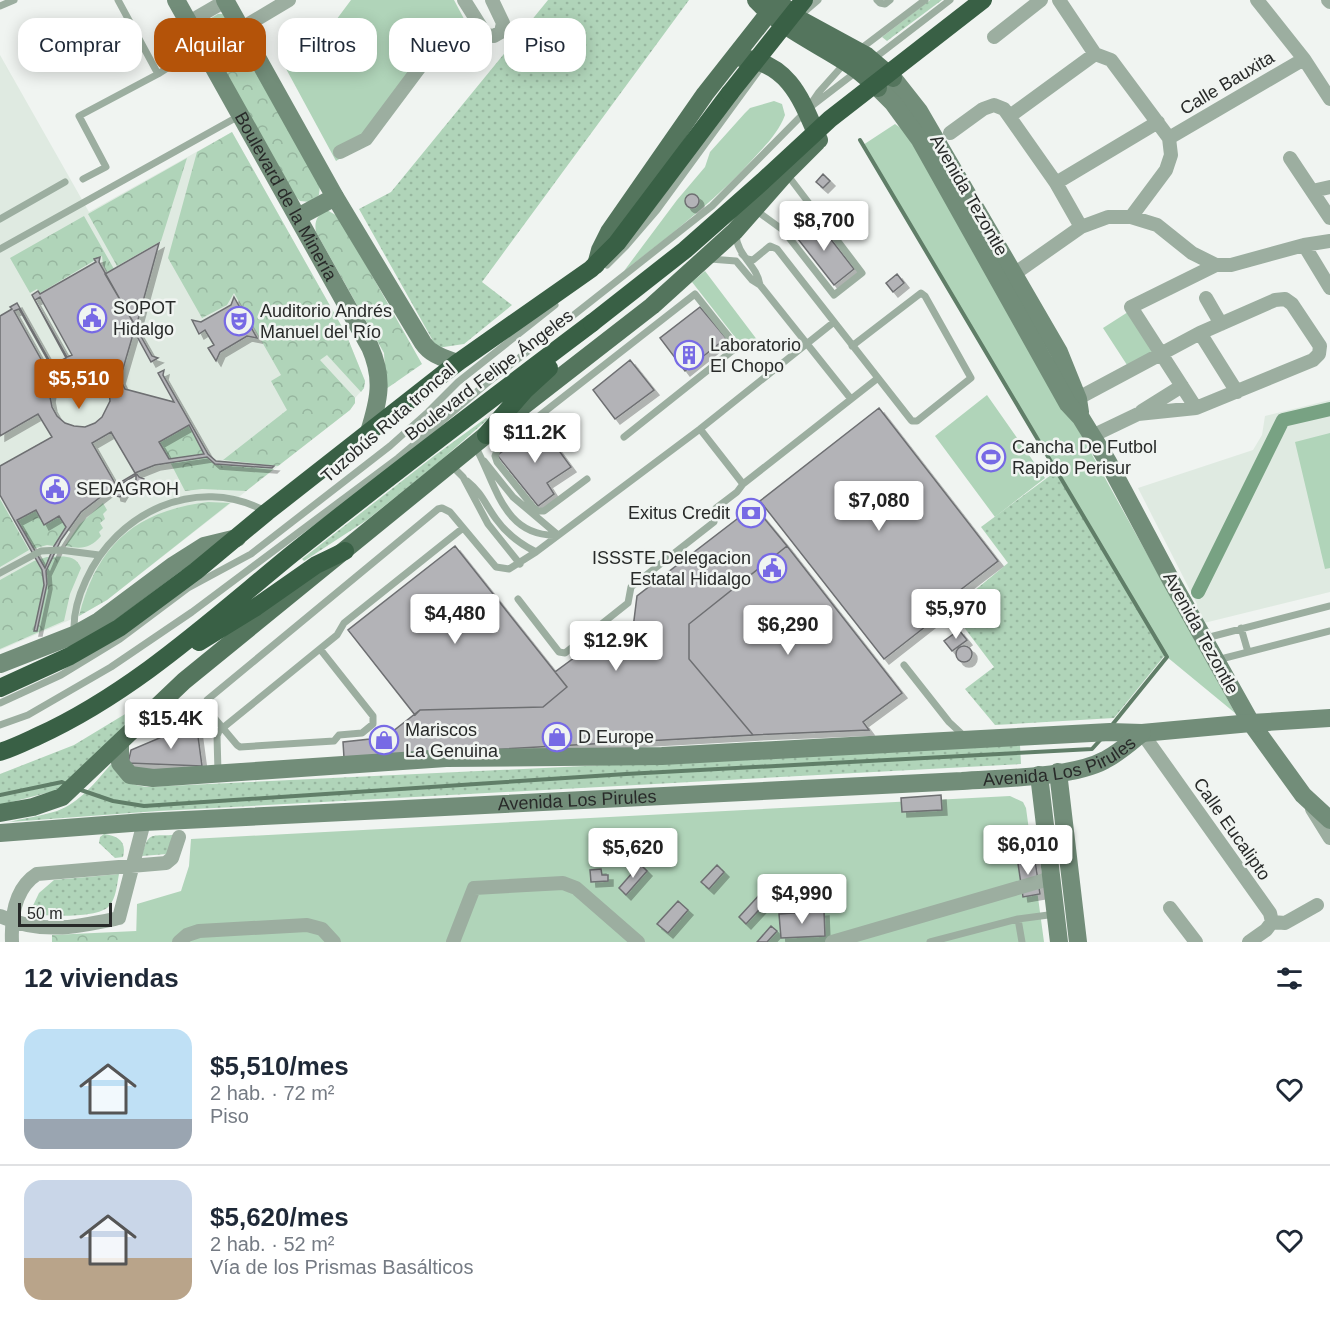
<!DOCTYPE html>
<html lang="es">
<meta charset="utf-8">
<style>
body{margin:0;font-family:Helvetica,sans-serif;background:#f2f2f3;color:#1f2937;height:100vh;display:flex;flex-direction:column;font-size:22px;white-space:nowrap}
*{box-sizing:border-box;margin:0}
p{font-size:20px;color:#747a83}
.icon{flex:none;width:33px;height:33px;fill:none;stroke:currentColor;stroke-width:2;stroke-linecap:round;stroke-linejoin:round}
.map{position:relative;height:942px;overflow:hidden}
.panel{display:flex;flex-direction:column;background:#fff;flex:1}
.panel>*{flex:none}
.banner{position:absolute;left:18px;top:18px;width:600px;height:54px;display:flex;gap:12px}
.scale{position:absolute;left:18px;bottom:15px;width:94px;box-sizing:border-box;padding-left:6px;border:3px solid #282a29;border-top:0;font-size:16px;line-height:21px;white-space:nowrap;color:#282a29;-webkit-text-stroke:4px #f0f4f1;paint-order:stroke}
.price{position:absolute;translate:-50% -51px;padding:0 14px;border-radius:6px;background:#fff;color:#222;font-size:20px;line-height:39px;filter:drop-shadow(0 2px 3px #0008)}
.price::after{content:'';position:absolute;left:50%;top:36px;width:18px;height:14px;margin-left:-9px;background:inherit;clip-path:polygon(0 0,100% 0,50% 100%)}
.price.current{background:#b45309;color:#fff}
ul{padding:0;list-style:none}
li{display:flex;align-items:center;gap:18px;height:150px;padding:0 24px}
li+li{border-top:2px solid #e0e1e3}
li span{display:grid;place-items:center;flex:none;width:168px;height:120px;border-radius:18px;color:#555}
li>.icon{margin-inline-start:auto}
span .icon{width:72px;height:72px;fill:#fffc;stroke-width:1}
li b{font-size:26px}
h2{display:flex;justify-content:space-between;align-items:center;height:72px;padding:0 24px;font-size:26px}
.tag{padding:0 21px;border-radius:18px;background:#fff;box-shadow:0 3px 15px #0003;font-size:21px;line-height:54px}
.tag.current{background:#b45309;color:#fff}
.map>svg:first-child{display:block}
.built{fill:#dfeae1}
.grass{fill:url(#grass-dots)}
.forest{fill:url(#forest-crowns)}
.park{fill:#b0d4b9}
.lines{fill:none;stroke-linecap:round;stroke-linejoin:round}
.stream{stroke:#607e68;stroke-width:4}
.canal{stroke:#78a283;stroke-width:14}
.building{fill:#b3b3b7;stroke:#6e6f72;stroke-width:1.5;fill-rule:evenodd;filter:url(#shadow)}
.lane{stroke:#9caea0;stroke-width:7}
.street{stroke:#9caea0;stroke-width:14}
.secondary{stroke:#728d79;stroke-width:18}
.primary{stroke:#54755d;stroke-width:18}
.highway{stroke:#396045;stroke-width:18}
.highway-bridge{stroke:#396045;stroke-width:18}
.labels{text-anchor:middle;stroke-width:5;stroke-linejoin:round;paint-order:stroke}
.street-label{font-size:18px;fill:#282a29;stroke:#f0f4f1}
.poi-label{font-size:18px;fill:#282a29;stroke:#f0f4f1;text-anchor:start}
</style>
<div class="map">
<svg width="1330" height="942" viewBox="0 0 1330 942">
<defs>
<pattern id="grass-dots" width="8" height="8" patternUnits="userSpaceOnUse" patternTransform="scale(1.5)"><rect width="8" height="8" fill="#b0d4b9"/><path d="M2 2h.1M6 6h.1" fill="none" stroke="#97b69f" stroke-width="1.8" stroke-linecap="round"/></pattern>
<pattern id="forest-crowns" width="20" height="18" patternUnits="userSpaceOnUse" patternTransform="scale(1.5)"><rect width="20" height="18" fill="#b0d4b9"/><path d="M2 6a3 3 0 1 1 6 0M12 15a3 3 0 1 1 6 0" fill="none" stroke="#97b69f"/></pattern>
<filter id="shadow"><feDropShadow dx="5" dy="5" stdDeviation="0" flood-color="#0004"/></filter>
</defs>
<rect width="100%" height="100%" fill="#f0f4f1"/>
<path class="built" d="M0 55 89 212 232 132 346 334 365 381 364 388 355 398V403L350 410 107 600 79 616 0 650Z
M1330 400V592L1196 625 1197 604 1138 488 1253 450 1262 435 1265 416Z"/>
<path class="grass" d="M548 0H689L482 282 512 305 464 344 437 348 359 209 391 192Z
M930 0H942L887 41 882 37Z
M486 418 488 419 439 462 367 520 304 561 302 559 434 456Z
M1055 472 1165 655 1114 718 995 725 965 689 994 667 951 610 1008 563 981 527Z
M150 699 73 779 58 790 0 805V774L74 745Z
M1020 745 1021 764 158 811 9 822C25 818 41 816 57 811 79 803 96 782 111 764 120 780 130 785 147 787Z
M104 834C118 836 127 841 123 857L115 858 99 843 100 837Z
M174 835 167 854 142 856C148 831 151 836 174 835Z
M119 874C117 884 116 899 109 906 98 919 46 916 29 914L39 893 54 880Z"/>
<path class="forest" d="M218 14H224L229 21 227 28 213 37 207 39 200 30 201 24Z
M233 41 241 45 320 185 319 195 310 202 300 201 292 193 218 59C220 49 223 44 233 41Z
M232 132 346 334 365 381 364 388 361 392 327 355 320 360 355 398V403L350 410 278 466 223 460 287 410 271 381 281 375 234 293 227 305 202 318 168 258 197 152Z
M187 158 161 241 117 266 88 214Z
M327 210 339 217 422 364 386 389 384 353 316 232C314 222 317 214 327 210Z
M84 216 114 269 107 272 103 265 102 256 40 293 37 289 30 293 10 258Z
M189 425 204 454 169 459 159 442Z
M207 457 214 464 274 469 246 491 202 489 185 491 170 462Z
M0 499 29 550 0 567Z
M208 502 230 503 107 600 79 616C97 545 135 511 208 502Z
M103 503 107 510 103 514 105 519 100 523 103 528 99 532 101 536C90 549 81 549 65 546L79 525Z
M36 510 44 524 59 516 66 527 54 546 47 545 33 549 17 520Z
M47 557C60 557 75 553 81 568L70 594 64 621 0 649V580L34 561Z
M136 931 168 942H52V935Z"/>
<path class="park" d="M351 0H454L471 32 427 59 369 141 336 161 284 65 316 47Z
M774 101 782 104 785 115C779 132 765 146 753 159 714 202 669 236 624 271L677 200 705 167 710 152 745 113 750 108Z
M895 124 918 140 1235 713 1167 657 863 145Z
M705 271 758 341 745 350 692 282Z
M1128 312 1154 352 1129 368 1103 328Z
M987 395 1045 478 995 517 935 436Z
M1330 433V568L1325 569 1295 442Z
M1010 796 1023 802 1026 808 1044 942H99L109 940H136L137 904 181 891 189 866 191 839Z"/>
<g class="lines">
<path class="stream" d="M860 140 1167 657 1112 725
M78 789 113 801 144 806 626 774 1092 749 1102 738
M0 795 62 782 68 785"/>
<path class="canal" d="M1198 592 1283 420 1330 409"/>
</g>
<path class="building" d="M823 174 830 181 823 188 816 182Z
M685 201a7 7 0 1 1 14 0a7 7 0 1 1-14 0Z
M843 204 856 220 843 230 830 214Z
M815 219 854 269 834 285 794 234Z
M159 243 136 327 105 274Z
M100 257 99 262 152 356 158 358 151 362 134 331 120 379 125 389 174 402 158 373 164 370 163 375 208 454 216 461 274 466 272 468 215 464 207 457 155 465 135 473 111 432 92 443 116 485 81 512 61 540 46 571 47 584 37 631H34L44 585 42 570 0 495V466L52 437 38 414 0 436V316L12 309 10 307 17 303 52 365 66 358 32 295 38 291 40 294 96 262 94 259ZM40 297 72 355 67 357 35 300ZM19 309 51 366 46 368 14 311ZM74 368 92 370 100 375 109 392 110 401 102 417 95 423 85 427 74 426 65 423 57 416 52 407 50 397 52 386 57 377 65 371ZM189 425 204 454 169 459 159 442ZM36 510 44 525 59 516 66 527 54 546 45 568 17 520Z
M897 274 904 283 893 292 886 283Z
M234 297 257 338 247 336 220 352 216 361 208 348 214 345 205 330 199 334 192 320 201 322 231 305Z
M700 307 726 338 685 371 660 338Z
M630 360 654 390 615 419 593 390Z
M879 408 998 561 925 617 930 623 884 659 760 501Z
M541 426 571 467 547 483 554 494 538 506 497 455Z
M136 473 139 477 144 479 143 484 141 486 136 484V475L116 487 121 489 123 492 120 497 116 496 114 486Z
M754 506 787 546 689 624V659L753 735 344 758 343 742 370 739 371 736 388 735 420 710 543 707 567 687 555 672 582 652 608 657 632 636 637 596Z
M455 546 567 687 543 707 420 710 415 715 348 630Z
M787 546 902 693 863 722 869 730 753 735 689 659V624Z
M959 630 967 640 952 651 944 641Z
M956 654a8 8 0 1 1 16 0a8 8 0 1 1-16 0Z
M190 725 197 729 202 766 128 763 131 750Z
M941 795 942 810 902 812 901 798Z
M1034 854 1040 894 1023 897 1017 857Z
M640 864 647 871 626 895 619 888Z
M717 865 724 872 709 889 701 882Z
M601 869 602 875H608V881L591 882 590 870Z
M761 893 768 900 746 924 739 917Z
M678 901 688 910 668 933 657 924Z
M824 911 825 936 781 938 779 914Z
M771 926 777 931 767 942H757Z"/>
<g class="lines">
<path class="lane" d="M118 0 158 74
M877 0 880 3 885 4 890 0
M0 6 14 0
M804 12 818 0
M859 50 925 0
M872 60 950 0
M813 105 856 72
M83 179 106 167 79 116 158 74 200 47
M754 209 783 230 834 295 862 273 786 173
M0 219 65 182
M783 230 812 207
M736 235C737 256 757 265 760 285
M0 249 239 116
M742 254 747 259 753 260 770 246 777 249C821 306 866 363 911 420L912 421H917L971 378 925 296 921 293 852 346
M710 259 736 261 752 280 760 285 851 399
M607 265 626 246 657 210 762 66
M700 429 743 484
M475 446C496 483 503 538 558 535
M484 461 513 497 558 535
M451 465 463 477 488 524 520 564
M587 479 544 511H538L533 507 497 462 495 456 498 448 695 294 737 347 624 437
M467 481C482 493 485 504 496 519 506 533 520 544 536 552
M0 573 41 551 60 550 99 555
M518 599 559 652 565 653 628 603 631 587 714 522 716 508 737 492 743 484 878 378
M1241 628 1248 652
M74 633C73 615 78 597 86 580 116 513 196 474 265 511
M1206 638 1330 606
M320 649 373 716V724L362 733 339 735 334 741 240 747 237 745 206 708 207 700 438 509 442 508 450 512 496 567 509 569 536 552 700 429 834 322
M1217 660 1330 631
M904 665 949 722 964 736
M0 703 61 675 120 639 188 588 251 554 390 446 428 412 458 382 555 305
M0 725 28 715 111 667 192 612 398 458 486 384 712 206 806 111 819 92 844 64
M218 772 217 736 219 731 337 635 344 623 463 528
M1018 919 1022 942
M930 942 1018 919 1056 914"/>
<path class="street" d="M464 0 486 35 494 36 501 32 503 23 492 0
M1059 0 1095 54 1111 60 1169 138 1171 155 1166 170 1131 217
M1257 0 1304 59 1330 99
M1328 0 1330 2
M189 22 227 0
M994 37 1041 0
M205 50 289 0
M1010 116 1095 54
M950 133 983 109 994 105 1004 109 1056 183 1081 227
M1169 138 1304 59
M340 152 366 139 431 52 478 24
M1290 158 1330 218
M1056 183 1158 122
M1312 191 1330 187
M1304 245 1330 288
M1007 279 1081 227 1108 217H1131L1157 225 1192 253 1216 265H1231L1304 245 1330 241
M1206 298 1221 324
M1200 333 1237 392
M1071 402 1200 333 1275 300 1285 299 1292 304 1320 346 1319 354 1313 360 1196 408 1138 414 1092 436
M1196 408 1131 307 1216 265
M1142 411 1182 386
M1142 733 1270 913 1272 922
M1312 809 1330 838
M1170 908 1196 942
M0 916C42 935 76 927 119 918L144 822
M1272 922 1285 923 1317 905
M12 942C11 918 15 888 37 874L166 863 172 858 179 837
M179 942 187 935 199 931 307 925 322 929 334 942
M453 942 474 888 563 883 576 888 638 942
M832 942 1052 878
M1249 942 1266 930 1272 922"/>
<g class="secondary">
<path id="s1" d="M176 0 370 347C384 379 379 400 369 432"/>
<path d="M225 0 335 197 423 343C431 355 444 358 457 363"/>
<path d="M893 78 919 111 1059 352 1078 399 1080 412"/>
<path d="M878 88 893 103 920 140 1068 404 1081 418 1108 462 1172 582 1251 723 1303 795 1330 820"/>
<path d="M298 217 335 197"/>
<path d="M0 664 74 635 99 621 174 565 204 546 237 538"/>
<path d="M120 743V763L130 775 153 778 446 758 662 756 1110 732 1142 733 1251 723 1330 718"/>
<path d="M1058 772 1078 942"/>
<path d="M1039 775 1059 942"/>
<path id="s2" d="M0 833 144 822 962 781C1001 778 1072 778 1105 760 1119 753 1130 743 1142 733"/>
</g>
<path class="primary" d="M756 0C786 32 818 43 853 67 862 73 870 81 878 88
M782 5 799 19 867 56 893 78
M741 58C790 63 802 101 819 140
M596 265 600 250 609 232 705 94 779 0
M0 813 33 807 62 797 184 681 486 435 652 306 735 231 786 173 817 142"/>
<path class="highway" d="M486 435 525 390 549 368
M199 642 256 607 316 565 345 551
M0 688 70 656 119 628 196 571 267 512 457 363 591 269 617 243 730 93
M0 752C13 748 25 742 38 736 134 692 211 620 292 554 391 475 491 399 592 323"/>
<path class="highway-bridge" d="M730 93 804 0
M592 323 685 250 763 181 830 119 983 0"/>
</g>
<defs>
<g id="civic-ring" transform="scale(1.5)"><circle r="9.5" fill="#f0f4f1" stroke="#776ae5" stroke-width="1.5"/><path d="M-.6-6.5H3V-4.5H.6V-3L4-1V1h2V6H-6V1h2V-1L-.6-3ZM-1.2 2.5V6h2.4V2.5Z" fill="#776ae5"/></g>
<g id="theatre-ring" transform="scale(1.5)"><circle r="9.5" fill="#f0f4f1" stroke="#776ae5" stroke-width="1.5"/><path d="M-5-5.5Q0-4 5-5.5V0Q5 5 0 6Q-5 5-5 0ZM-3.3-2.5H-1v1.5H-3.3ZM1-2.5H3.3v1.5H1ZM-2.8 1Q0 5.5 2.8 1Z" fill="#776ae5"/></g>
<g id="building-ring" transform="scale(1.5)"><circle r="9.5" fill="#f0f4f1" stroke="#776ae5" stroke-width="1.5"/><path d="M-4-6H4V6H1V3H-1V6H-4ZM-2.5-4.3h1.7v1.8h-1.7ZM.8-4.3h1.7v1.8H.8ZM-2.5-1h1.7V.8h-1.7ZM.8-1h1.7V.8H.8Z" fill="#776ae5"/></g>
<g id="stadium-ring" transform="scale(1.5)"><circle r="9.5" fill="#f0f4f1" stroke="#776ae5" stroke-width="1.5"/><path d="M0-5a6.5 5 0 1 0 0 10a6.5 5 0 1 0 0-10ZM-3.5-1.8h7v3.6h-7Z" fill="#776ae5"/></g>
<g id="bank-ring" transform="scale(1.5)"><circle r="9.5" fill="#f0f4f1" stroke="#776ae5" stroke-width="1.5"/><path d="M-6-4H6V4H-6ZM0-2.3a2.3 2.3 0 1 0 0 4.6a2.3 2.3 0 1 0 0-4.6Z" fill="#776ae5"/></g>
<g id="shop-ring" transform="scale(1.5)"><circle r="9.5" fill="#f0f4f1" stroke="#776ae5" stroke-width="1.5"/><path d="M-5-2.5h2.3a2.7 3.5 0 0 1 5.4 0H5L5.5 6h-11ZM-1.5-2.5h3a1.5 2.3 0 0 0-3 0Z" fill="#776ae5"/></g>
</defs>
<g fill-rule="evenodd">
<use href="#civic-ring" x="92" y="318"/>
<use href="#theatre-ring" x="239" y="321"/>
<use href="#building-ring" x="689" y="355"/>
<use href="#stadium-ring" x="991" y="457"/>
<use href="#civic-ring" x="55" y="489"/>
<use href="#bank-ring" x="751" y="513"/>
<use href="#civic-ring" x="772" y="568"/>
<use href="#shop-ring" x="557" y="737"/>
<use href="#shop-ring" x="384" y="740"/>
</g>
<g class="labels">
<g class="street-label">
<text transform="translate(1227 83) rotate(-31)" y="6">Calle Bauxita</text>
<text transform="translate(969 195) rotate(60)" y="6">Avenida Tezontle</text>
<text dy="6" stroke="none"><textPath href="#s1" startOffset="225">Boulevard de la Minería</textPath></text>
<text transform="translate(489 375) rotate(-37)" y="6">Boulevard Felipe Ángeles</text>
<text transform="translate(388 423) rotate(-41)" y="6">Tuzobús Ruta troncal</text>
<text transform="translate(1201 633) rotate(61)" y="6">Avenida Tezontle</text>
<text dy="6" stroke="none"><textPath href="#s2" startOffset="1064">Avenida Los Pirules</textPath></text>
<text dy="6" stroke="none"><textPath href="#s2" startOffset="578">Avenida Los Pirules</textPath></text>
<text transform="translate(1232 829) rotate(55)" y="6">Calle Eucalipto</text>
</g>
<g class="poi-label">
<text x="113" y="314">SOPOT<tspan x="113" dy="21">Hidalgo</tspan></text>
<text x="260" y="317">Auditorio Andrés<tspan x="260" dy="21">Manuel del Río</tspan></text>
<text x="710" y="351">Laboratorio<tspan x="710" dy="21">El Chopo</tspan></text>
<text x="1012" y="453">Cancha De Futbol<tspan x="1012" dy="21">Rapido Perisur</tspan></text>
<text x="76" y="495">SEDAGROH</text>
<text x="730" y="519" text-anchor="end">Exitus Credit</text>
<text x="751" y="564" text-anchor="end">ISSSTE Delegacion<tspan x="751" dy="21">Estatal Hidalgo</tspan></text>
<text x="405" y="736">Mariscos<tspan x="405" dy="21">La Genuina</tspan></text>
<text x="578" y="743">D Europe</text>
</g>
</g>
</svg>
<div class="scale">50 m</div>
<b class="price" style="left:824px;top:252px">$8,700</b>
<b class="price current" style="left:79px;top:410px">$5,510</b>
<b class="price" style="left:535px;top:464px">$11.2K</b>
<b class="price" style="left:879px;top:532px">$7,080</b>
<b class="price" style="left:956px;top:640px">$5,970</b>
<b class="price" style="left:455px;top:645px">$4,480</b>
<b class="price" style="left:788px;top:656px">$6,290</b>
<b class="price" style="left:616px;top:672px">$12.9K</b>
<b class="price" style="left:171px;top:750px">$15.4K</b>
<b class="price" style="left:1028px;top:876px">$6,010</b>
<b class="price" style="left:633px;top:879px">$5,620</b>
<b class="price" style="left:802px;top:925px">$4,990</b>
<div class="banner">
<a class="tag">Comprar</a>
<a class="tag current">Alquilar</a>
<a class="tag">Filtros</a>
<a class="tag">Nuevo</a>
<a class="tag">Piso</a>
</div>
</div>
<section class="panel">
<h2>12 viviendas<svg class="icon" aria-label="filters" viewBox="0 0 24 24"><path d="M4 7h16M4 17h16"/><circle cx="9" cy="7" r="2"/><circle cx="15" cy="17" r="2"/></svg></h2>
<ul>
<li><span style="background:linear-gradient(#bfe0f5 75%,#9aa5b1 0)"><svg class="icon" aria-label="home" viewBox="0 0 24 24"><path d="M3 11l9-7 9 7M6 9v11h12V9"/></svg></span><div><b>$5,510/mes</b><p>2 hab. · 72 m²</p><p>Piso</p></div><svg class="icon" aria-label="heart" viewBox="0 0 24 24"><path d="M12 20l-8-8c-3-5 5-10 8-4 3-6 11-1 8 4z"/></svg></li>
<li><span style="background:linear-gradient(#c9d6e8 65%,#b9a48a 0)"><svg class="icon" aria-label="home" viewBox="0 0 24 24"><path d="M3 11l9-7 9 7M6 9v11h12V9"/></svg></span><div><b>$5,620/mes</b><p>2 hab. · 52 m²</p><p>Vía de los Prismas Basálticos</p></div><svg class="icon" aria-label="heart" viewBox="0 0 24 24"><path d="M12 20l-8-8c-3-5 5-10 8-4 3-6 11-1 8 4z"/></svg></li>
</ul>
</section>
